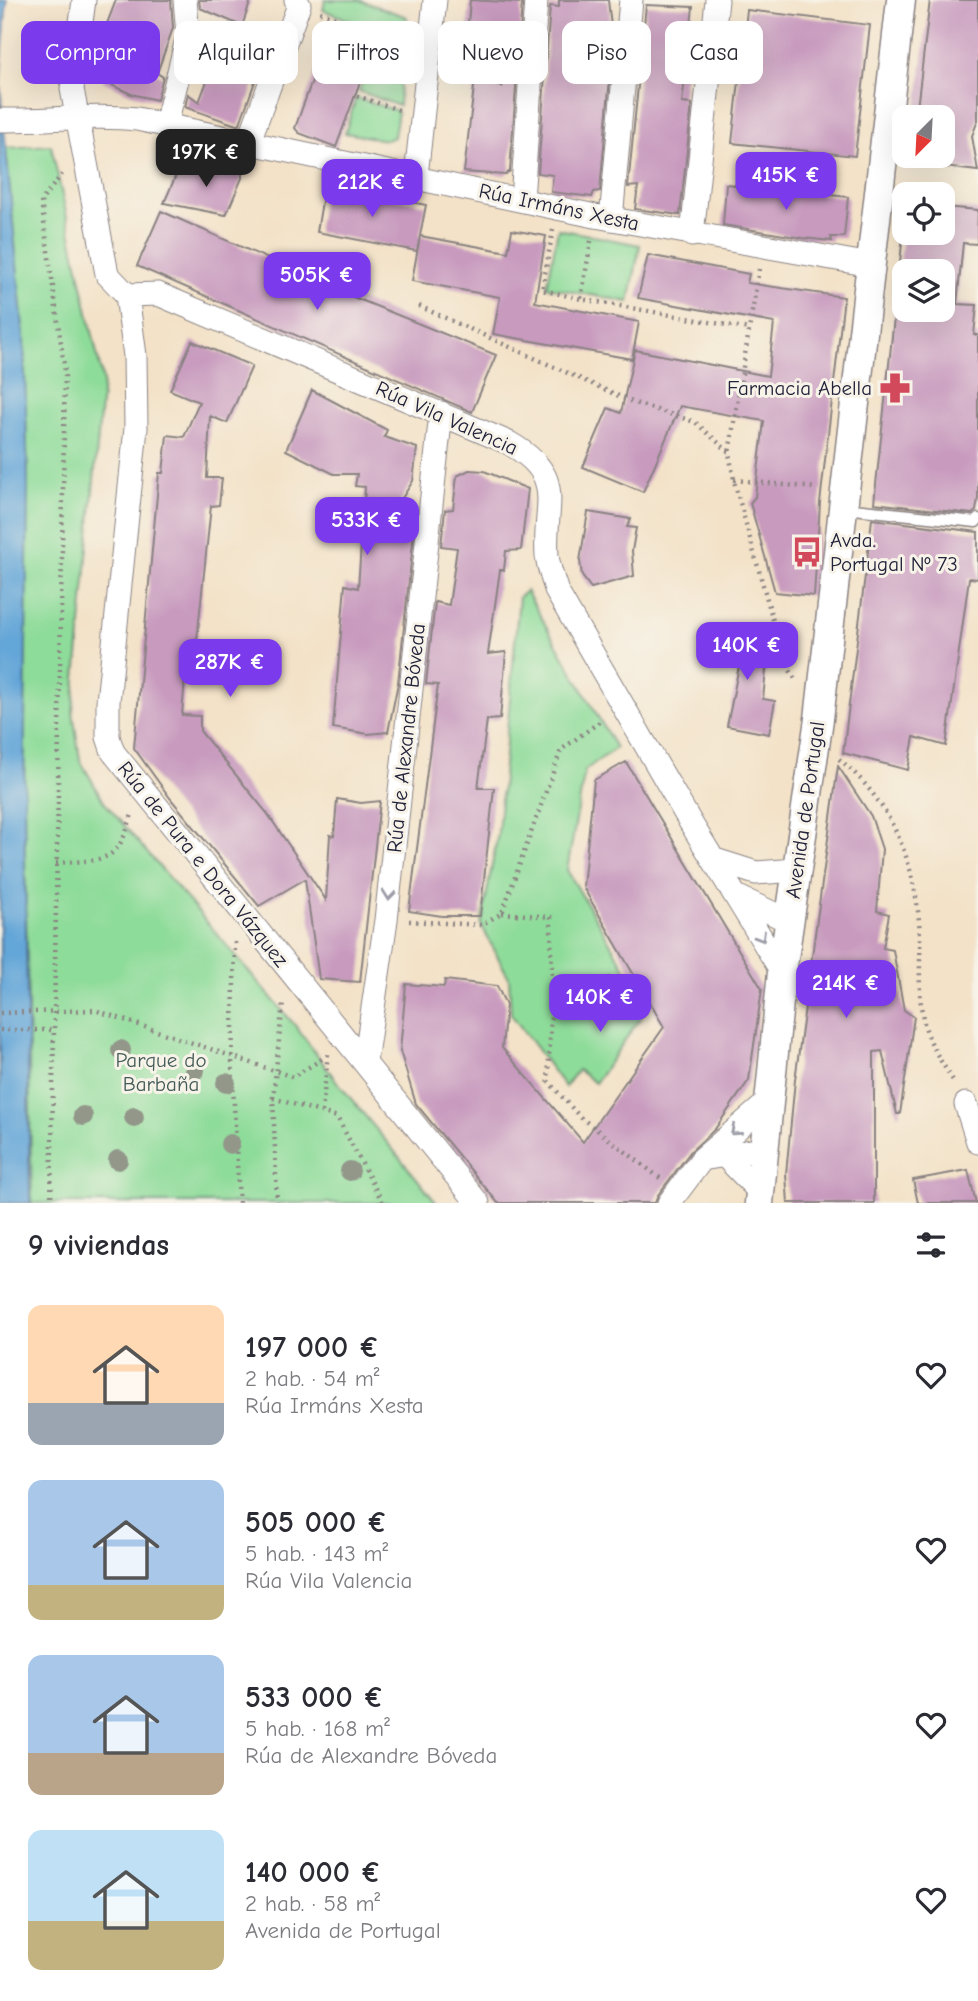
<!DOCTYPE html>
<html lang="es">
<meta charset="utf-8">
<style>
body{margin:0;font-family:"Comic Neue",sans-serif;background:#f7f7f7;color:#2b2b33;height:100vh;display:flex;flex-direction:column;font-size:26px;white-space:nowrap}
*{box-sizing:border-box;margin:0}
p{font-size:23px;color:#7c7c81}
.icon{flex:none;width:38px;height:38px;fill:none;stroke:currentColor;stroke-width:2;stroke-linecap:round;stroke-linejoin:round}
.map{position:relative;height:1203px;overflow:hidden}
.panel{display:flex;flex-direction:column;background:#fff;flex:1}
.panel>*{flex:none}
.hud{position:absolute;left:21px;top:21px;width:936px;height:63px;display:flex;gap:14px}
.needle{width:46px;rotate:204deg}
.buttons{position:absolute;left:892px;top:105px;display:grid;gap:14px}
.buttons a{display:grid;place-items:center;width:63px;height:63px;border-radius:14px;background:#fff;box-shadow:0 7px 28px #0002;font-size:35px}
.price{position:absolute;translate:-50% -60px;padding:0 16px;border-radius:14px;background:#7c3aed;color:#fff;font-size:23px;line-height:46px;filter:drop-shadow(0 2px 4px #0008)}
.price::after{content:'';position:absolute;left:50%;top:42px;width:21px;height:16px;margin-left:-10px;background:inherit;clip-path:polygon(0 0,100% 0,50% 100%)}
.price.selected{background:#222;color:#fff}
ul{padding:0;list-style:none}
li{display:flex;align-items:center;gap:21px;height:175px;padding:0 28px}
li span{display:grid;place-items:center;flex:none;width:196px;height:140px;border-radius:14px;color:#555}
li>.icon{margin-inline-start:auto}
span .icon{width:84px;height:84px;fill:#fffc;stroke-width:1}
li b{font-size:30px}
h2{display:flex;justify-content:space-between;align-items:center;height:84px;padding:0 28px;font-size:30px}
.pill{padding:0 24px;border-radius:14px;background:#fff;box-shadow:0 7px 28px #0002;font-size:24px;line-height:63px}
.pill.selected{background:#7c3aed;color:#fff}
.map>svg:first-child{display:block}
.green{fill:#8edc9a;stroke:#587f6a;stroke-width:2}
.water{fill:#64a6d8;stroke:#43648a;stroke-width:2}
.building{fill:#c79abe;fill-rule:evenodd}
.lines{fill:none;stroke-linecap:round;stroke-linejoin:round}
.service-casing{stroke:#8a8282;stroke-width:13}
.minor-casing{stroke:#8a8282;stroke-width:25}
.tertiary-casing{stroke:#8a8282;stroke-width:31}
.path{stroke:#8a8282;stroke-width:4.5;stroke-dasharray:2 5;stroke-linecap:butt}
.service{stroke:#fff;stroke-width:10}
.minor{stroke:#fff;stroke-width:23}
.tertiary{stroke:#fff;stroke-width:28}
.path-bridge{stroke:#8a8282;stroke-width:4.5;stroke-dasharray:2 5;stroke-linecap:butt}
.tree{fill:#92978a}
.oneway{stroke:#9c9ca7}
.labels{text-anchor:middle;stroke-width:6;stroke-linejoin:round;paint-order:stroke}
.street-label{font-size:21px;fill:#22223b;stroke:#f7f3e8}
.poi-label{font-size:21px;fill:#22223b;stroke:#f7f3e8;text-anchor:end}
.park-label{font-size:21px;fill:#425a58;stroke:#f7f3e8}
</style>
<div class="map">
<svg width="978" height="1203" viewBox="0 0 978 1203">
<rect width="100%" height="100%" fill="#f7f3e8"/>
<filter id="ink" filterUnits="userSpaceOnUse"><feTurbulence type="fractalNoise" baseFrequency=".0143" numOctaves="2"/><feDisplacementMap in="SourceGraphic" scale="14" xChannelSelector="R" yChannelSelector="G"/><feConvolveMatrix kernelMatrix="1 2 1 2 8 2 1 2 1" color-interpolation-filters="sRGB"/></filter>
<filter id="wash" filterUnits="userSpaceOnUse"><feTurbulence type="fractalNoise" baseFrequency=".00686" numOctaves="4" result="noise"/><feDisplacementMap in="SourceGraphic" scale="28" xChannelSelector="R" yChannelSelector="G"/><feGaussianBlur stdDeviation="1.57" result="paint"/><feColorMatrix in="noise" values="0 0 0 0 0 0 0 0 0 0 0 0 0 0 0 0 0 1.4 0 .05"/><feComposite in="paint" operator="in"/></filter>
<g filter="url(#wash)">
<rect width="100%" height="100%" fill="#f3e2c8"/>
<path class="green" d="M325 0H359L407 17 403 54 375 44 378 31 323 10Z
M372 57 401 67 399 106 359 91Z
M356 98 398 111 394 137 386 140 345 133Z
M51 145 103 381 73 712 80 760 104 802 293 1023 338 1083 437 1203H32L24 801 28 482 24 339 6 148Z
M558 229 640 245 629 302 547 287Z
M526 591 616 748 585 770 567 870 648 1007 595 1083 578 1070 565 1087 511 1014 509 978 481 925 498 833 519 597Z"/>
<path class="water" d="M0 0H7L0 84 24 339 28 482 24 801 30 1203H0Z"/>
<g id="blocks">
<path class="building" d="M116 0H171L173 28 157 73 163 77 157 100 131 94 103 81 111 58 102 55 108 40 102 37Z
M199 0H251L242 26 200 8Z
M470 0 522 3 510 171 505 175 464 172 475 78 502 87 513 53 467 36Z
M559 0H608L613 44 600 191 594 192 592 197 551 192 553 175 538 173 550 6 559 7Z
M930 0H978V120L972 136 978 171 910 163 911 156H943V117H916Z
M646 5 693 7 682 103 692 104 680 215 635 209 638 186 628 187Z
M747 10 870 25 855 156 732 143Z
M229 24 272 34 239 126 185 107 188 94 199 102Z
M335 33 368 43 366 49 371 52 336 147 299 133 295 128 329 34Z
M217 162 242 168V178L226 215 164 203 180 166 210 178Z
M726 184 848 197 844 237H831L832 241 802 238 723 225Z
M343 188 426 205 417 251 317 232 324 189 341 193Z
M943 207 978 210 977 244 963 243 957 304 977 305 974 335H978V499L976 511 972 514 874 503 905 216V233H943ZM905 271H943V310H905Z
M161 211 351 296 496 355 472 412 137 266Z
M512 230 546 236 535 302 639 322 632 359 493 334 500 297 412 281 420 236 508 252Z
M648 255 749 274 747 283 844 297 820 503 814 596 775 592 750 503 755 497 764 421 680 406 643 492 583 467 608 408 621 413 635 350 768 376 774 323 638 298Z
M192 341 252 366 227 423 210 416 207 478H222L219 505 211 506 197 640 188 641 182 715 200 716V731L267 813 326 900 330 835 334 836 337 799 361 803 380 801 360 982 319 979 305 879 259 906 170 798 134 748 159 473H163L167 435 184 437 199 402 170 390Z
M312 390 387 430 384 437 417 448 413 481 390 517 416 514 398 683 388 732 368 734 333 728 345 585 358 588 365 487 355 486 357 474H334L286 450Z
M469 470 484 471 528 489 521 550 506 551 504 570H500L488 654 506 652 500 719 487 720 478 788H494L480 916H442L409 911 438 685 426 684 435 602 449 605 457 548 441 546 445 510 453 509 457 476Z
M588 512 631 519 627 527 636 528 632 551 634 576 591 588 582 576 580 561Z
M872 519 978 532V579L969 578 946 746 914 737 908 770 843 753Z
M716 634 769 641 763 699 775 701 769 734 727 726 739 666 715 660Z
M626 762 762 989 749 1080 715 1129 691 1151 658 1195 655 1203H498L416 1104 400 1051 406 984 444 987 445 980 497 986 506 1005 502 1048 583 1142 664 1027 583 887 594 780Z
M838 766 871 816 882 849 877 911 889 914 883 948 893 950 904 1010 914 1017 900 1114H897L882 1051 874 1052V1203H788L786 1174 795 1080Z
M968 1170 976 1203H918L913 1180Z"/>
</g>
</g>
<g filter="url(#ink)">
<use href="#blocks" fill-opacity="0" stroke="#8a8282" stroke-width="2"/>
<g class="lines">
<g class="service-casing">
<path id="service" d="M844 508 976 522 978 519"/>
</g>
<g class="minor-casing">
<path id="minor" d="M84 0 72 89 107 274 127 295 158 294 509 443C568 477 543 503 547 556 549 569 553 580 557 592L692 825 782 972
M0 120C46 121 92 114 137 119L595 216 871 265
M166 124 188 35 185 0
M249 141 299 5 296 0
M416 176 435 0
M522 200 536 0
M611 219 631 0
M692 235 717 0
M127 295 135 356 136 428 108 702V737L113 752 478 1203
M715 860 756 873 797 870
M736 896 789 921
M365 1062 386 920 441 413
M966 1104 978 1142
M725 1156 760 1192
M702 1159 763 1149
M669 1203 702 1159 768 1102"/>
</g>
<g class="tertiary-casing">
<path id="tertiary" d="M759 1203 782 972 819 719 901 0"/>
</g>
<path class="path" d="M320 12 375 33 370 47 403 60
M357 96 399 110
M553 230 542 290 581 299
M591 241 581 299 749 329
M759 269 729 453 735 485 784 660 795 679
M419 306 632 402 695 422 729 452
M734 480 817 488
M839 759C894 804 918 868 920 939 921 970 916 1005 928 1035 934 1052 945 1067 954 1082
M56 863C105 859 117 865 132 814
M502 913 551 917 552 992 611 978 624 1002 607 1018 552 992 548 1081 580 1117 660 1178
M409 921 481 925 502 913 561 750 602 720
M235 942 232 1065 239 1203
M0 1030H53
M273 1098 337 1117 383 1203
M322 1112 328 1054
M51 1203 65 372 41 201 63 173
M277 1203 273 1098 283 1002"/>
<use href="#service" class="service"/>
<use href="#minor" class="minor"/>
<use href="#tertiary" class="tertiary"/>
<path class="path-bridge" d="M0 1013 95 1010 293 1077 325 1057"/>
</g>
<g class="tree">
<circle cx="121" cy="1050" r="10"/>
<circle cx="195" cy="1070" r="10"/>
<circle cx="226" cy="1083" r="10"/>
<circle cx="83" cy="1116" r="10"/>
<circle cx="134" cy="1117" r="10"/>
<circle cx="230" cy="1144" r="10"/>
<circle cx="118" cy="1160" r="10"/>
<circle cx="350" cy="1171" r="10"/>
</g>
<defs><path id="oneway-chevron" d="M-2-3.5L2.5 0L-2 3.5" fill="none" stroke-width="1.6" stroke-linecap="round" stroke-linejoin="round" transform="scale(1.75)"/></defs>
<g class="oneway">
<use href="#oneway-chevron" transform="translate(389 895) rotate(96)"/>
<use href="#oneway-chevron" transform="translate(761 937) rotate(59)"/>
<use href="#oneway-chevron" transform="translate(735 1131) rotate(139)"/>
</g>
</g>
<defs>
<g id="pharmacy-bare" transform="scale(2.415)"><path d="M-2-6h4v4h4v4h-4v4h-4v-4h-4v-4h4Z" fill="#d1495b" stroke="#f7f3e8" stroke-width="2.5" paint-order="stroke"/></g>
<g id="bus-bare" transform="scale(2.415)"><path d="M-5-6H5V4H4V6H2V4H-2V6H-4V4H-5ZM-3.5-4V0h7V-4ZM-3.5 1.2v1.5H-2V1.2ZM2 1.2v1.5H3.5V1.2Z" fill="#d1495b" stroke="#f7f3e8" stroke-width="2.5" paint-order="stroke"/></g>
</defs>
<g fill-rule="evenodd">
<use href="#pharmacy-bare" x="895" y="388"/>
<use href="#bus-bare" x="807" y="552"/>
</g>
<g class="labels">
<g class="street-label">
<text transform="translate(559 207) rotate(12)" y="7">Rúa Irmáns Xesta</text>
<text transform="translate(447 418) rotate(24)" y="7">Rúa Vila Valencia</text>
<text transform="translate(406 738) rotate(-84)" y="7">Rúa de Alexandre Bóveda</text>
<text transform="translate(805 810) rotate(-82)" y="7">Avenida de Portugal</text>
<text transform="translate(203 864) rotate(51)" y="7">Rúa de Pura e Dora Vázquez</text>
</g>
<g class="poi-label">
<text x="872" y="395">Farmacia Abella</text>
<text x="830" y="547" text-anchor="start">Avda.<tspan x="830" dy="24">Portugal Nº 73</tspan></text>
</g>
<g class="park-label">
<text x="161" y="1067">Parque do<tspan x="161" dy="24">Barbaña</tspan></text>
</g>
</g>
</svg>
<div class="buttons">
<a><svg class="needle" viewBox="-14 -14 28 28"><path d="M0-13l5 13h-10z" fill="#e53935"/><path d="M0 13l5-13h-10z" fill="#7c7c81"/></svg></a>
<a><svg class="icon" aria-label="locate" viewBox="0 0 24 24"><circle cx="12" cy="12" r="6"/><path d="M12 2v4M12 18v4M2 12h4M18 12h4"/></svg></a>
<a><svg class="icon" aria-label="layers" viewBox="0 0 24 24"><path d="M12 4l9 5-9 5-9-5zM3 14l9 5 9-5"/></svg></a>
</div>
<b class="price selected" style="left:206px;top:189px">197K €</b>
<b class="price" style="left:786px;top:212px">415K €</b>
<b class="price" style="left:372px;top:219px">212K €</b>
<b class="price" style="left:317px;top:312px">505K €</b>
<b class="price" style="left:367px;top:557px">533K €</b>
<b class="price" style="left:747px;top:682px">140K €</b>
<b class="price" style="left:230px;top:699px">287K €</b>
<b class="price" style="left:846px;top:1020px">214K €</b>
<b class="price" style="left:600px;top:1034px">140K €</b>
<div class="hud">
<a class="pill selected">Comprar</a>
<a class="pill">Alquilar</a>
<a class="pill">Filtros</a>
<a class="pill">Nuevo</a>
<a class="pill">Piso</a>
<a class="pill">Casa</a>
</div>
</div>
<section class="panel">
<h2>9 viviendas<svg class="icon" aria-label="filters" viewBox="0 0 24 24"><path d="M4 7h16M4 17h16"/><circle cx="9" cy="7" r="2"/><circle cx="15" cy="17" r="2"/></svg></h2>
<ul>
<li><span style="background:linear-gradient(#ffd9b3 70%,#9aa5b1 0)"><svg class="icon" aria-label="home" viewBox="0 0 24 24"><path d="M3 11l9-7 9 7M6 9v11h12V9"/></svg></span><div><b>197 000 €</b><p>2 hab. · 54 m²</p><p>Rúa Irmáns Xesta</p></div><svg class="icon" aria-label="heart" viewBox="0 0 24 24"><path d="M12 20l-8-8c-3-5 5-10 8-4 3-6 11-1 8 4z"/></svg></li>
<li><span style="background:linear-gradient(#a9c7e8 75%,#c2b280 0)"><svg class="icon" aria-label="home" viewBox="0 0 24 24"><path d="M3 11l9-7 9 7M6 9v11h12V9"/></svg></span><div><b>505 000 €</b><p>5 hab. · 143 m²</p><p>Rúa Vila Valencia</p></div><svg class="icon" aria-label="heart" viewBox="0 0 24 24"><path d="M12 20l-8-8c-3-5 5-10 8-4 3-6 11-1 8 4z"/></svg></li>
<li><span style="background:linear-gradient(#a9c7e8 70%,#b9a48a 0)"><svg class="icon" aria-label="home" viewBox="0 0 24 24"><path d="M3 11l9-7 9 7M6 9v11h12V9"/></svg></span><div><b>533 000 €</b><p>5 hab. · 168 m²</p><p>Rúa de Alexandre Bóveda</p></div><svg class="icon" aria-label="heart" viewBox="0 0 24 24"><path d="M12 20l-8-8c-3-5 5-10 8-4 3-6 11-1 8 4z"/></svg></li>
<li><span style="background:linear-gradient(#bfe0f5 65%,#c2b280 0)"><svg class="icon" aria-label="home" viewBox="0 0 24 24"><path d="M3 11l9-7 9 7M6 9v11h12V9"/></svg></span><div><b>140 000 €</b><p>2 hab. · 58 m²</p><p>Avenida de Portugal</p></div><svg class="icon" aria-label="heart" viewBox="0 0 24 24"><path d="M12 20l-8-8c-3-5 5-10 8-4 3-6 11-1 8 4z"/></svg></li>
</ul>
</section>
